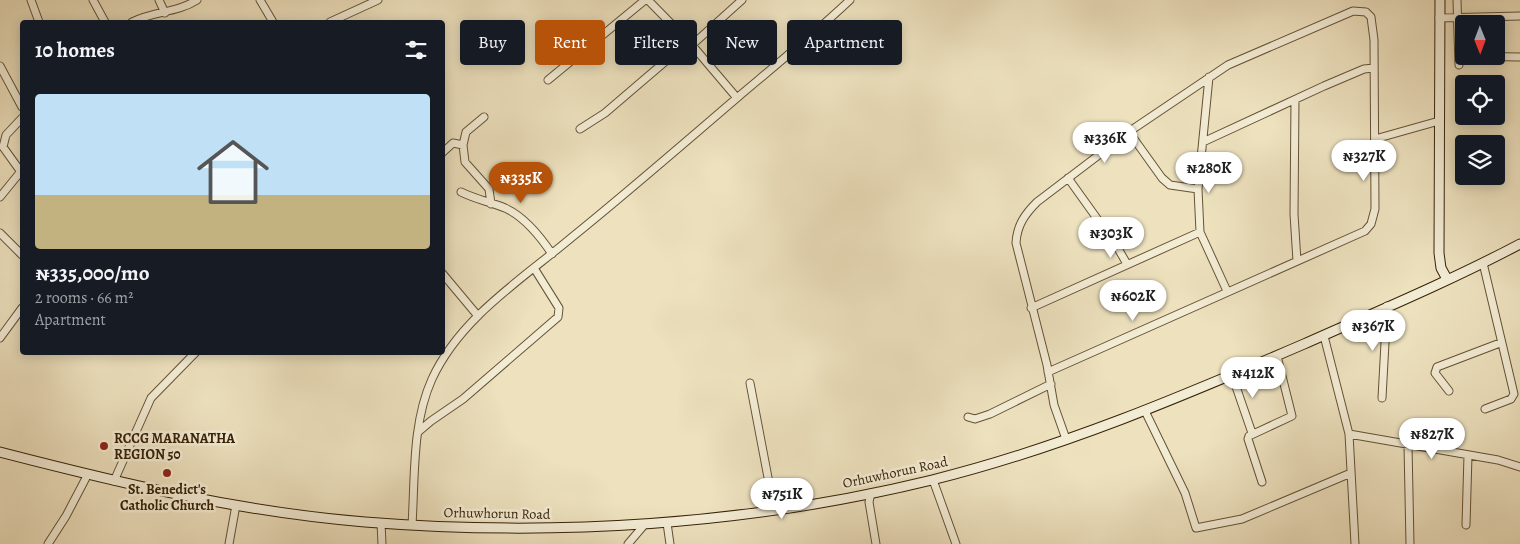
<!DOCTYPE html>
<meta charset="utf-8">
<style>
body{margin:0;font-family:Alegreya,serif;background:#20242c;color:#f1f3f6;height:100vh;display:flex;flex-direction:column;font-size:19px;white-space:nowrap}
*{box-sizing:border-box;margin:0}
p{font-size:16px;color:#9ea1a6}
.icon{flex:none;width:28px;height:28px;fill:none;stroke:currentColor;stroke-width:2;stroke-linecap:round;stroke-linejoin:round}
.map{position:relative;flex:1;overflow:hidden}
.side{position:absolute;left:20px;top:20px;width:425px;height:335px;display:flex;flex-direction:column;background:#171b24;border-radius:5px;box-shadow:0 2px 12px #0003}
.side>*{flex:none}
.guide{position:absolute;left:460px;top:20px;width:475px;height:45px;display:flex;gap:10px}
.needle{width:32px;rotate:179deg}
.controls{position:absolute;left:1455px;top:15px;display:grid;gap:10px}
.controls a{display:grid;place-items:center;width:50px;height:50px;border-radius:5px;background:#171b24;box-shadow:0 2px 12px #0003;font-size:25px}
.price{position:absolute;translate:-50% -42px;padding:0 11px;border-radius:18px;background:#fff;color:#222;font-size:16px;line-height:32px;filter:drop-shadow(0 1px 2px #0008)}
.price::after{content:'';position:absolute;left:50%;top:30px;width:15px;height:11px;margin-left:-8px;background:inherit;clip-path:polygon(0 0,100% 0,50% 100%)}
.price.current{background:#b45309;color:#fff}
ul{padding:0;list-style:none}
li{display:grid;align-content:center;gap:10px;height:265px;padding:0 15px}
li+li{border-top:1px solid #363941}
li span{display:grid;place-items:center;height:155px;border-radius:5px;color:#555}
li>.icon{margin-inline-start:auto}
span .icon{width:90px;height:90px;fill:#fffc;stroke-width:1}
li b{font-size:21px}
h2{display:flex;justify-content:space-between;align-items:center;height:60px;padding:0 15px;font-size:21px}
.tag{padding:0 18px;border-radius:5px;background:#171b24;box-shadow:0 2px 12px #0003;font-size:18px;line-height:45px}
.tag.current{background:#b45309;color:#fff}
.map>svg:first-child{display:block}
.lines{fill:none;stroke-linecap:round;stroke-linejoin:round}
.street-casing{stroke:#645234;stroke-width:9}
.secondary-casing{stroke:#372206;stroke-width:11}
.street{stroke:#f3ecd5;stroke-width:7}
.secondary{stroke:#f3ecd5;stroke-width:9}
.poi-dot{fill:#8f2418;stroke:#f3ecd5;stroke-width:2}
.labels{text-anchor:middle;stroke-width:5;stroke-linejoin:round;paint-order:stroke}
.poi-label{font-size:14px;font-weight:bold;fill:#372206;stroke:#f3ecd5;text-anchor:start}
.street-label{font-size:14px;fill:#372206;stroke:#f3ecd5}
</style>
<div class="map">
<svg width="1520" height="544" viewBox="0 0 1520 544">
<rect width="100%" height="100%" fill="#ede1be"/>
<filter id="stains"><feTurbulence type="fractalNoise" baseFrequency=".004" numOctaves="4"/><feColorMatrix values="0 0 0 0 .2 0 0 0 0 .09 0 0 0 0 .02 0 0 0 .5 -.17"/></filter>
<radialGradient id="worn" r=".72"><stop offset=".6" stop-color="#630" stop-opacity="0"/><stop offset="1" stop-color="#630" stop-opacity=".3"/></radialGradient>
<g class="lines">
<g class="street-casing">
<path id="street" d="M31 0 39 22
M93 0 105 22
M159 0 165 13
M260 0 273 22
M648 0 692 45 737 98
M1457 0 1459 65
M1439 18 1520 16
M132 22C153 11 177 13 197 0
M330 22 378 0
M1459 56 1520 57
M0 66 22 107
M1209 77 1198 189 1200 232 1227 291
M548 80 645 0
M1295 100 1294 214 1297 261
M484 117 466 132 463 145 465 162 489 189 491 204
M580 129 605 113 681 48 692 45 742 0
M1129 132 1162 178 1170 185 1198 189
M1375 139 1439 121
M1203 142 1324 86 1364 69 1374 68
M442 153 453 143 463 145
M21 172 3 147 6 135 22 118
M1068 178 1116 245 1127 264
M461 192C475 199 490 202 505 208 525 217 540 236 552 254
M0 197 22 170
M0 233 22 255
M1483 263 1514 394 1511 399 1485 409
M442 273 478 316
M1031 308 1200 232
M1324 336 1349 434 1355 544
M0 338 22 308
M1048 372 1365 231 1371 224 1375 209 1374 40 1371 17 1366 12 1353 11 1228 65 1133 129 1037 202C1025 214 1017 225 1016 243L1047 365 1054 405 1066 439
M1232 375 1252 433
M750 383 774 509
M1449 391 1435 373 1437 367 1500 343
M1382 398 1387 306
M1145 411 1185 493 1196 528 1242 519 1351 473
M968 417 975 419 990 414 1051 384
M418 432 431 421 463 399 558 317 559 308 534 268
M1349 434 1498 460 1520 467
M1408 445 1410 544
M933 480 956 544
M114 481 151 398 196 352
M1262 482 1248 439 1249 436 1292 416 1277 356
M871 493 869 502 876 544
M381 523 382 544
M667 523 670 544
M412 525C415 477 412 423 432 379 460 318 521 280 571 238 628 192 683 144 738 97 776 65 814 34 850 0
M1466 525 1468 455
M48 544 66 516 88 474
M229 544 236 505
M628 544 645 524"/>
</g>
<g class="secondary-casing">
<path id="secondary" d="M1440 0 1439 253 1441 268 1447 279
M0 452C120 483 241 512 365 522 554 537 748 525 932 480 1061 448 1183 396 1304 344 1376 312 1450 281 1520 244"/>
</g>
<use href="#street" class="street"/>
<use href="#secondary" class="secondary"/>
</g>
<g class="poi-dot">
<circle cx="104" cy="446" r="5"/>
<circle cx="167" cy="473" r="5"/>
</g>
<g class="labels">
<g class="poi-label">
<text x="114" y="443">RCCG MARANATHA<tspan x="114" dy="16">REGION 50</tspan></text>
<text x="167" y="494" text-anchor="middle">St. Benedict's<tspan x="167" dy="16">Catholic Church</tspan></text>
</g>
<g class="street-label">
<text transform="translate(895 472) rotate(-12)" y="5">Orhuwhorun Road</text>
<text transform="translate(497 513) rotate(1)" y="5">Orhuwhorun Road</text>
</g>
</g>
<rect width="100%" height="100%" filter="url(#stains)"/>
<rect width="100%" height="100%" fill="url(#worn)"/>
</svg>
<div class="controls">
<a><svg class="needle" viewBox="-14 -14 28 28"><path d="M0-13l5 13h-10z" fill="#e53935"/><path d="M0 13l5-13h-10z" fill="#9ea1a6"/></svg></a>
<a><svg class="icon" aria-label="locate" viewBox="0 0 24 24"><circle cx="12" cy="12" r="6"/><path d="M12 2v4M12 18v4M2 12h4M18 12h4"/></svg></a>
<a><svg class="icon" aria-label="layers" viewBox="0 0 24 24"><path d="M12 4l9 5-9 5-9-5zM3 14l9 5 9-5"/></svg></a>
</div>
<b class="price" style="left:1105px;top:164px">₦336K</b>
<b class="price" style="left:1364px;top:182px">₦327K</b>
<b class="price" style="left:1209px;top:194px">₦280K</b>
<b class="price current" style="left:521px;top:204px">₦335K</b>
<b class="price" style="left:1111px;top:259px">₦303K</b>
<b class="price" style="left:1133px;top:322px">₦602K</b>
<b class="price" style="left:1373px;top:352px">₦367K</b>
<b class="price" style="left:1253px;top:399px">₦412K</b>
<b class="price" style="left:1432px;top:460px">₦827K</b>
<b class="price" style="left:782px;top:520px">₦751K</b>
<div class="guide">
<a class="tag">Buy</a>
<a class="tag current">Rent</a>
<a class="tag">Filters</a>
<a class="tag">New</a>
<a class="tag">Apartment</a>
</div>
<section class="side">
<h2>10 homes<svg class="icon" aria-label="filters" viewBox="0 0 24 24"><path d="M4 7h16M4 17h16"/><circle cx="9" cy="7" r="2"/><circle cx="15" cy="17" r="2"/></svg></h2>
<ul>
<li><span style="background:linear-gradient(#bfe0f5 65%,#c2b280 0)"><svg class="icon" aria-label="home" viewBox="0 0 24 24"><path d="M3 11l9-7 9 7M6 9v11h12V9"/></svg></span><div><b>₦335,000/mo</b><p>2 rooms · 66 m²</p><p>Apartment</p></div></li>
</ul>
</section>
</div>
